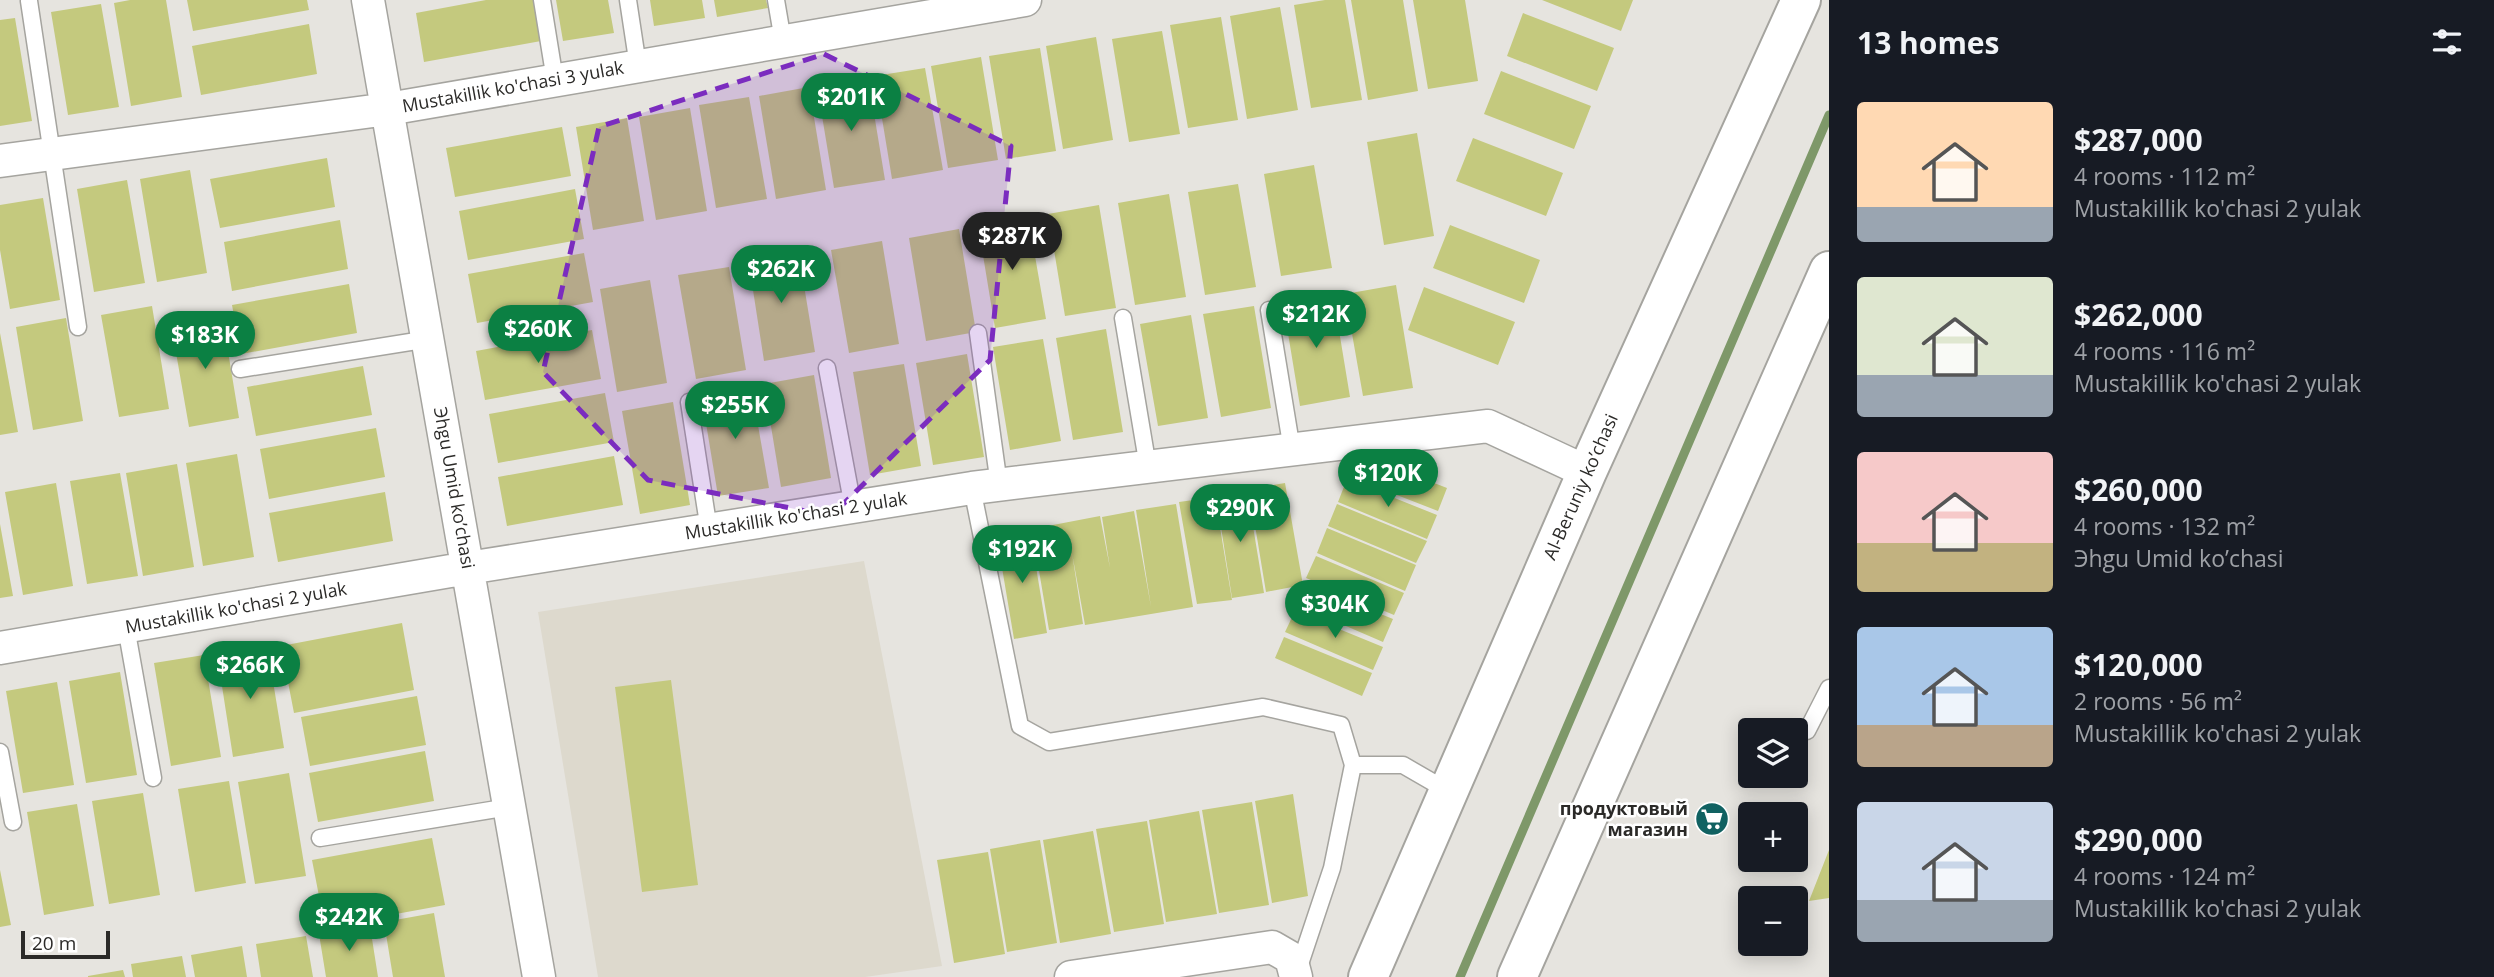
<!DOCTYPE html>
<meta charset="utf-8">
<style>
body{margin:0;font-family:"Open Sans",sans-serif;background:#20242c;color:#f1f3f6;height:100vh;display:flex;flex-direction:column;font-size:26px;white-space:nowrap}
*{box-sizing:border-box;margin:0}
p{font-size:23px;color:#9ea1a6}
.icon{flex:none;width:38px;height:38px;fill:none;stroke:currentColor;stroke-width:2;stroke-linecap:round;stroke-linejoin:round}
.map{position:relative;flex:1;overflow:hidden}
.side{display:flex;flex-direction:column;background:#171b24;width:665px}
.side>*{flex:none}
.buttons{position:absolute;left:1738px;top:718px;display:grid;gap:14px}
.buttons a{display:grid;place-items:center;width:70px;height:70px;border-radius:7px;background:#171b24;box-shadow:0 4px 18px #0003;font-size:35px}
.scale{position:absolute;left:21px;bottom:18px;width:89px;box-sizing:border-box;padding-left:7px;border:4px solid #2b2a28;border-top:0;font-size:19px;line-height:24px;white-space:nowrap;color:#2b2a28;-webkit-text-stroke:5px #fff;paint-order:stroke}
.price{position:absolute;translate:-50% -60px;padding:0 16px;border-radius:24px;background:#0b8043;color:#fff;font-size:23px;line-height:46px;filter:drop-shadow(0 2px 4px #0008)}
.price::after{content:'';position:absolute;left:50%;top:42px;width:21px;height:16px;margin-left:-10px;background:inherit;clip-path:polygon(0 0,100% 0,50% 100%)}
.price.active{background:#222;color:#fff}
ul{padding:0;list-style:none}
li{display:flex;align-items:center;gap:21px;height:175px;padding:0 28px}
li span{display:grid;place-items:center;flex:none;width:196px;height:140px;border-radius:7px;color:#555}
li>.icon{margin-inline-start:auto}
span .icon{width:84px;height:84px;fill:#fffc;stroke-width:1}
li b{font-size:30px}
h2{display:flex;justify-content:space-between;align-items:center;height:84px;padding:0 28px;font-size:30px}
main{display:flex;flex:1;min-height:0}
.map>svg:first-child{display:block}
.built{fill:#ddd9cd}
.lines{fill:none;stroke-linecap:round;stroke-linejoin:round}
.stream{stroke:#7e9869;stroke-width:9}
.building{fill:#c4c97e}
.lane-casing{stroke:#a5a49f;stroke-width:19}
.street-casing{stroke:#a5a49f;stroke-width:35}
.secondary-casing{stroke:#a5a49f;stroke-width:42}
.lane{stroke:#fff;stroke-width:16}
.street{stroke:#fff;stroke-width:32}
.secondary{stroke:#fff;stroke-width:38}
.marked{fill:#7b2cbf;fill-opacity:0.2;stroke:#7b2cbf;stroke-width:5;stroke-dasharray:14 9;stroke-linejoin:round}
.labels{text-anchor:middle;stroke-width:5;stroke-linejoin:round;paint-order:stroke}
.street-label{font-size:18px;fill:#2b2a28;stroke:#fff}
.poi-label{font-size:18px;font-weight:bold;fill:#2b2a28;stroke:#fff;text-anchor:end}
</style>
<main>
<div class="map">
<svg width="1829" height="977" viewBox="0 0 1829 977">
<rect width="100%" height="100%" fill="#e6e4df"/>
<path class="built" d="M864 561 942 966 865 977H598L538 612Z"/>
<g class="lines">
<path class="stream" d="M1460 977 1829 115"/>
</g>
<path class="building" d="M130 0H166L182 97 131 106 114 3Z
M187 0H307L309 10 193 31Z
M486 0H533L541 41 424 62 416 13Z
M556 0H608L614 33 563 41Z
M650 0H702L705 18 654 26Z
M714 0H766L768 8 717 17Z
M1325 0H1345L1362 100 1311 108 1294 5Z
M1351 0H1403L1418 91 1368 100Z
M1413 0H1465L1478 81 1428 89Z
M1542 0H1633L1621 31Z
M101 4 119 107 68 115 51 12Z
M1280 7 1298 110 1247 119 1230 16Z
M1523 13 1614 48 1597 91 1507 56Z
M1221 17 1238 120 1188 128 1170 25Z
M15 18 32 121 0 126V20Z
M309 24 317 74 201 95 192 46Z
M1162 31 1180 134 1129 142 1112 39Z
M1096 37 1113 140 1063 149 1046 46Z
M1040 48 1056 151 1006 159 989 56Z
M981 57 998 160 948 168 931 66Z
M925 68 943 170 892 179 875 76Z
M1501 71 1591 106 1574 149 1484 114Z
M868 77 885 180 834 188 817 86Z
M809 87 826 190 776 199 759 96Z
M749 97 767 199 716 208 699 105Z
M690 108 707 211 656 220 639 117Z
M627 118 644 221 593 230 576 127Z
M562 127 571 176 455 197 446 148Z
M1417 133 1434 236 1384 245 1367 142Z
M1473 138 1563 173 1546 216 1456 181Z
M327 158 335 207 220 228 210 179Z
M1314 165 1332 268 1281 276 1264 174Z
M190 170 207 273 157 282 140 179Z
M127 180 145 283 94 292 77 189Z
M1238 184 1256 287 1205 295 1188 192Z
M575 189 584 239 468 260 459 211Z
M1169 194 1186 297 1135 305 1118 203Z
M43 198 60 300 10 309 0 250V205Z
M1099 205 1116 308 1065 316 1048 214Z
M1028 216 1046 319 995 328 978 225Z
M340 220 348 269 232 291 224 242Z
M1450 225 1540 260 1524 303 1433 268Z
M959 229 976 332 926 341 909 238Z
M882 241 899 344 849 353 831 250Z
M798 249 815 352 764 361 748 258Z
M584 253 593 302 477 323 468 274Z
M729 267 746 370 696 379 678 275Z
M650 280 667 383 617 392 600 289Z
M349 284 357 333 241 354 232 305Z
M1396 285 1413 388 1363 396 1345 294Z
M1424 287 1515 322 1498 365 1408 330Z
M1333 294 1350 397 1300 406 1283 303Z
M152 306 169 409 119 417 101 315Z
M1254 306 1271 408 1221 417 1203 314Z
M222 315 239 418 189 427 171 324Z
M1191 315 1208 418 1158 426 1140 324Z
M66 318 83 421 33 430 16 327Z
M1106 329 1123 432 1073 440 1056 338Z
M592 330 601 379 485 400 476 351Z
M0 333 18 432 0 435Z
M1043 339 1061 441 1010 450 993 347Z
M967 354 984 457 933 465 916 363Z
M904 364 921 466 870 475 853 372Z
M363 366 372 415 256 436 247 387Z
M814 375 831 478 781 487 764 384Z
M751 385 769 488 718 496 701 393Z
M605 393 614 442 498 463 489 414Z
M673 402 690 505 640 514 622 411Z
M376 428 385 477 269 499 260 449Z
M1357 453 1447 488 1438 511 1348 476Z
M237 454 254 557 203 566 186 463Z
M614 456 623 505 507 526 498 477Z
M177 464 194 567 143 576 126 473Z
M120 473 138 576 87 584 70 481Z
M1347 479 1437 515 1427 539 1338 502Z
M56 483 73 586 23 595 5 492Z
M1285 483 1303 585 1266 592 1249 489Z
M1247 490 1264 593 1232 598 1216 495Z
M385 492 393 541 278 562 269 513Z
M1215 497 1232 600 1197 604 1179 502Z
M1176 504 1193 607 1085 625 1072 553 1083 624 1049 630 1032 529 1100 516 1110 568 1102 517 1134 511 1151 607 1136 510Z
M1337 504 1427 541 1416 563 1328 526Z
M0 524 13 596 0 598Z
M1327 528 1416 565 1405 591 1317 553Z
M1030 531 1047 633 1014 639 997 538Z
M1316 556 1404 593 1394 615 1306 578Z
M1304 583 1393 619 1383 642 1295 604Z
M1295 611 1383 647 1373 670 1285 632Z
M402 623 414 690 294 713 281 646Z
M1284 637 1372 673 1362 696 1275 658Z
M267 645 284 748 233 757 217 654Z
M204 655 221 757 171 766 154 663Z
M120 672 137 775 86 783 69 681Z
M671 680 698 885 642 892 615 687Z
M57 682 74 785 23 793 6 691Z
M417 696 426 745 310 766 301 717Z
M425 751 434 801 318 822 309 773Z
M289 773 306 876 255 884 238 782Z
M229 781 246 883 195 892 178 789Z
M143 793 160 895 109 904 92 801Z
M1293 794 1308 896 1272 903 1255 801Z
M1252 802 1269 905 1219 913 1202 810Z
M77 804 94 906 44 915 27 812Z
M1199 811 1217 914 1166 922 1149 820Z
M1147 821 1164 924 1114 932 1096 829Z
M1093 831 1111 934 1060 943 1043 840Z
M432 838 445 905 325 927 312 860Z
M1040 840 1057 943 1007 952 990 849Z
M1829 850V898L1809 901Z
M988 852 1005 954 954 963 937 860Z
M0 870 11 925 0 927Z
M434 913 445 977H393L384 922Z
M370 926 378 977H326L319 934Z
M306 936 313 977H261L256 944Z
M242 946 247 977H195L191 955Z
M182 956 186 977H133L131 964Z
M123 970 125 977H88V976Z"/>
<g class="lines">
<g class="lane-casing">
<path id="lane" d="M542 0 555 80
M628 0 638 66
M776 0 783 41
M29 1 78 327
M1269 310 1292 450
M1123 318 1148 467
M978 333 999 485
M827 368 853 507
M240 369 429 339
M689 402 709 530
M972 488 1020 726 1049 742 1263 707 1341 725 1353 765 1332 868 1298 970
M126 627 153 778
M1807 731 1829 688
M0 752 13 822
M1353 765H1403L1448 791
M320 838 509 807"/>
</g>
<g class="street-casing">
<path id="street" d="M368 0 539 977
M0 161 388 109 1025 0
M0 648 468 568 972 488 1488 426 1587 472
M1071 977 1272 947 1291 958 1296 977"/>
</g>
<g class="secondary-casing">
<path id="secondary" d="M1368 977 1587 472 1801 0
M1517 977 1829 271"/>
</g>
<use href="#lane" class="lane"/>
<use href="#street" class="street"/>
<use href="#secondary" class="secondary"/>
</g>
<path class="marked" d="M824 54 1011 146 990 360 831 516 648 480 543 372 599 127Z"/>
<defs>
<g id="supermarket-disc" transform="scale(1.75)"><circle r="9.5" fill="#116262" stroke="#fff"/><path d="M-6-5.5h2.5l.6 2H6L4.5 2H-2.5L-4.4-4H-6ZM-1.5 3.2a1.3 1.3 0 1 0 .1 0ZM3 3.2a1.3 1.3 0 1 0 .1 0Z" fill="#fff"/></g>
</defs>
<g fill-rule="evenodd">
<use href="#supermarket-disc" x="1712" y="819"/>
</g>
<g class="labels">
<g class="street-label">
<text transform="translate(513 87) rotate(-10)" y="6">Mustakillik ko'chasi 3 yulak</text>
<text transform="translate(1581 487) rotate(-66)" y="6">Al-Beruniy ko’chasi</text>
<text transform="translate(454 488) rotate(80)" y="6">Эhgu Umid ko’chasi</text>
<text transform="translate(796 516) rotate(-9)" y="6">Mustakillik ko'chasi 2 yulak</text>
<text transform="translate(236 608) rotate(-10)" y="6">Mustakillik ko'chasi 2 yulak</text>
</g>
<g class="poi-label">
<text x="1688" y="815">продуктовый<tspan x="1688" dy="21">магазин</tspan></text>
</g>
</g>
</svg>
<div class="buttons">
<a><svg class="icon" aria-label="layers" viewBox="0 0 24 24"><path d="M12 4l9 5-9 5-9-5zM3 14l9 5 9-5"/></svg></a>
<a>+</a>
<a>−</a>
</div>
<div class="scale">20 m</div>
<b class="price" style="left:851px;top:133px">$201K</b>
<b class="price active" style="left:1012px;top:272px">$287K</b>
<b class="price" style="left:781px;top:305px">$262K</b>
<b class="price" style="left:1316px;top:350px">$212K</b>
<b class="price" style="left:538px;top:365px">$260K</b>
<b class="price" style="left:205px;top:371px">$183K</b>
<b class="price" style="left:735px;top:441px">$255K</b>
<b class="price" style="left:1388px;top:509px">$120K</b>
<b class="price" style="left:1240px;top:544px">$290K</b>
<b class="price" style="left:1022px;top:585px">$192K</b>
<b class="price" style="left:1335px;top:640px">$304K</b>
<b class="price" style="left:250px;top:701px">$266K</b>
<b class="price" style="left:349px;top:953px">$242K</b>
</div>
<section class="side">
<h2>13 homes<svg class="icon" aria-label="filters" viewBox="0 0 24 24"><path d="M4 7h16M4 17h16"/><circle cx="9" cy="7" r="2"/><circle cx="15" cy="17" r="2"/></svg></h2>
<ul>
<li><span style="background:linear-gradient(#ffd9b3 75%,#9aa5b1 0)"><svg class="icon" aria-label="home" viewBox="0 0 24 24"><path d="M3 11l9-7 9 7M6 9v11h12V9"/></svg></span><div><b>$287,000</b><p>4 rooms · 112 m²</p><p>Mustakillik ko'chasi 2 yulak</p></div></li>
<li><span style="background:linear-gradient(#dfe7d0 70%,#9aa5b1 0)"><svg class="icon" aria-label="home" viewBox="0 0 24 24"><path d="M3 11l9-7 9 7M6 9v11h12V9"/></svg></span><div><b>$262,000</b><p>4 rooms · 116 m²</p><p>Mustakillik ko'chasi 2 yulak</p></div></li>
<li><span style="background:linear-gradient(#f6c9c9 65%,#c2b280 0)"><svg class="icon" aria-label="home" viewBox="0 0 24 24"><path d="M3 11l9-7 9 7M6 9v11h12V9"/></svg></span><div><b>$260,000</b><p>4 rooms · 132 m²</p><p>Эhgu Umid ko’chasi</p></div></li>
<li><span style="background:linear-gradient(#a9c7e8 70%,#b9a48a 0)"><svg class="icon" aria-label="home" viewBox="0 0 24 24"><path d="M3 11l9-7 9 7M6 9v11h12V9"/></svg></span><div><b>$120,000</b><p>2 rooms · 56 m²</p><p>Mustakillik ko'chasi 2 yulak</p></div></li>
<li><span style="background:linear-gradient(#c9d6e8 70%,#9aa5b1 0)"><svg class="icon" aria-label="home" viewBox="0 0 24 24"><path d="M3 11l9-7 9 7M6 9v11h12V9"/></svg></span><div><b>$290,000</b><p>4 rooms · 124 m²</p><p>Mustakillik ko'chasi 2 yulak</p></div></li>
</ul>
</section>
</main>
